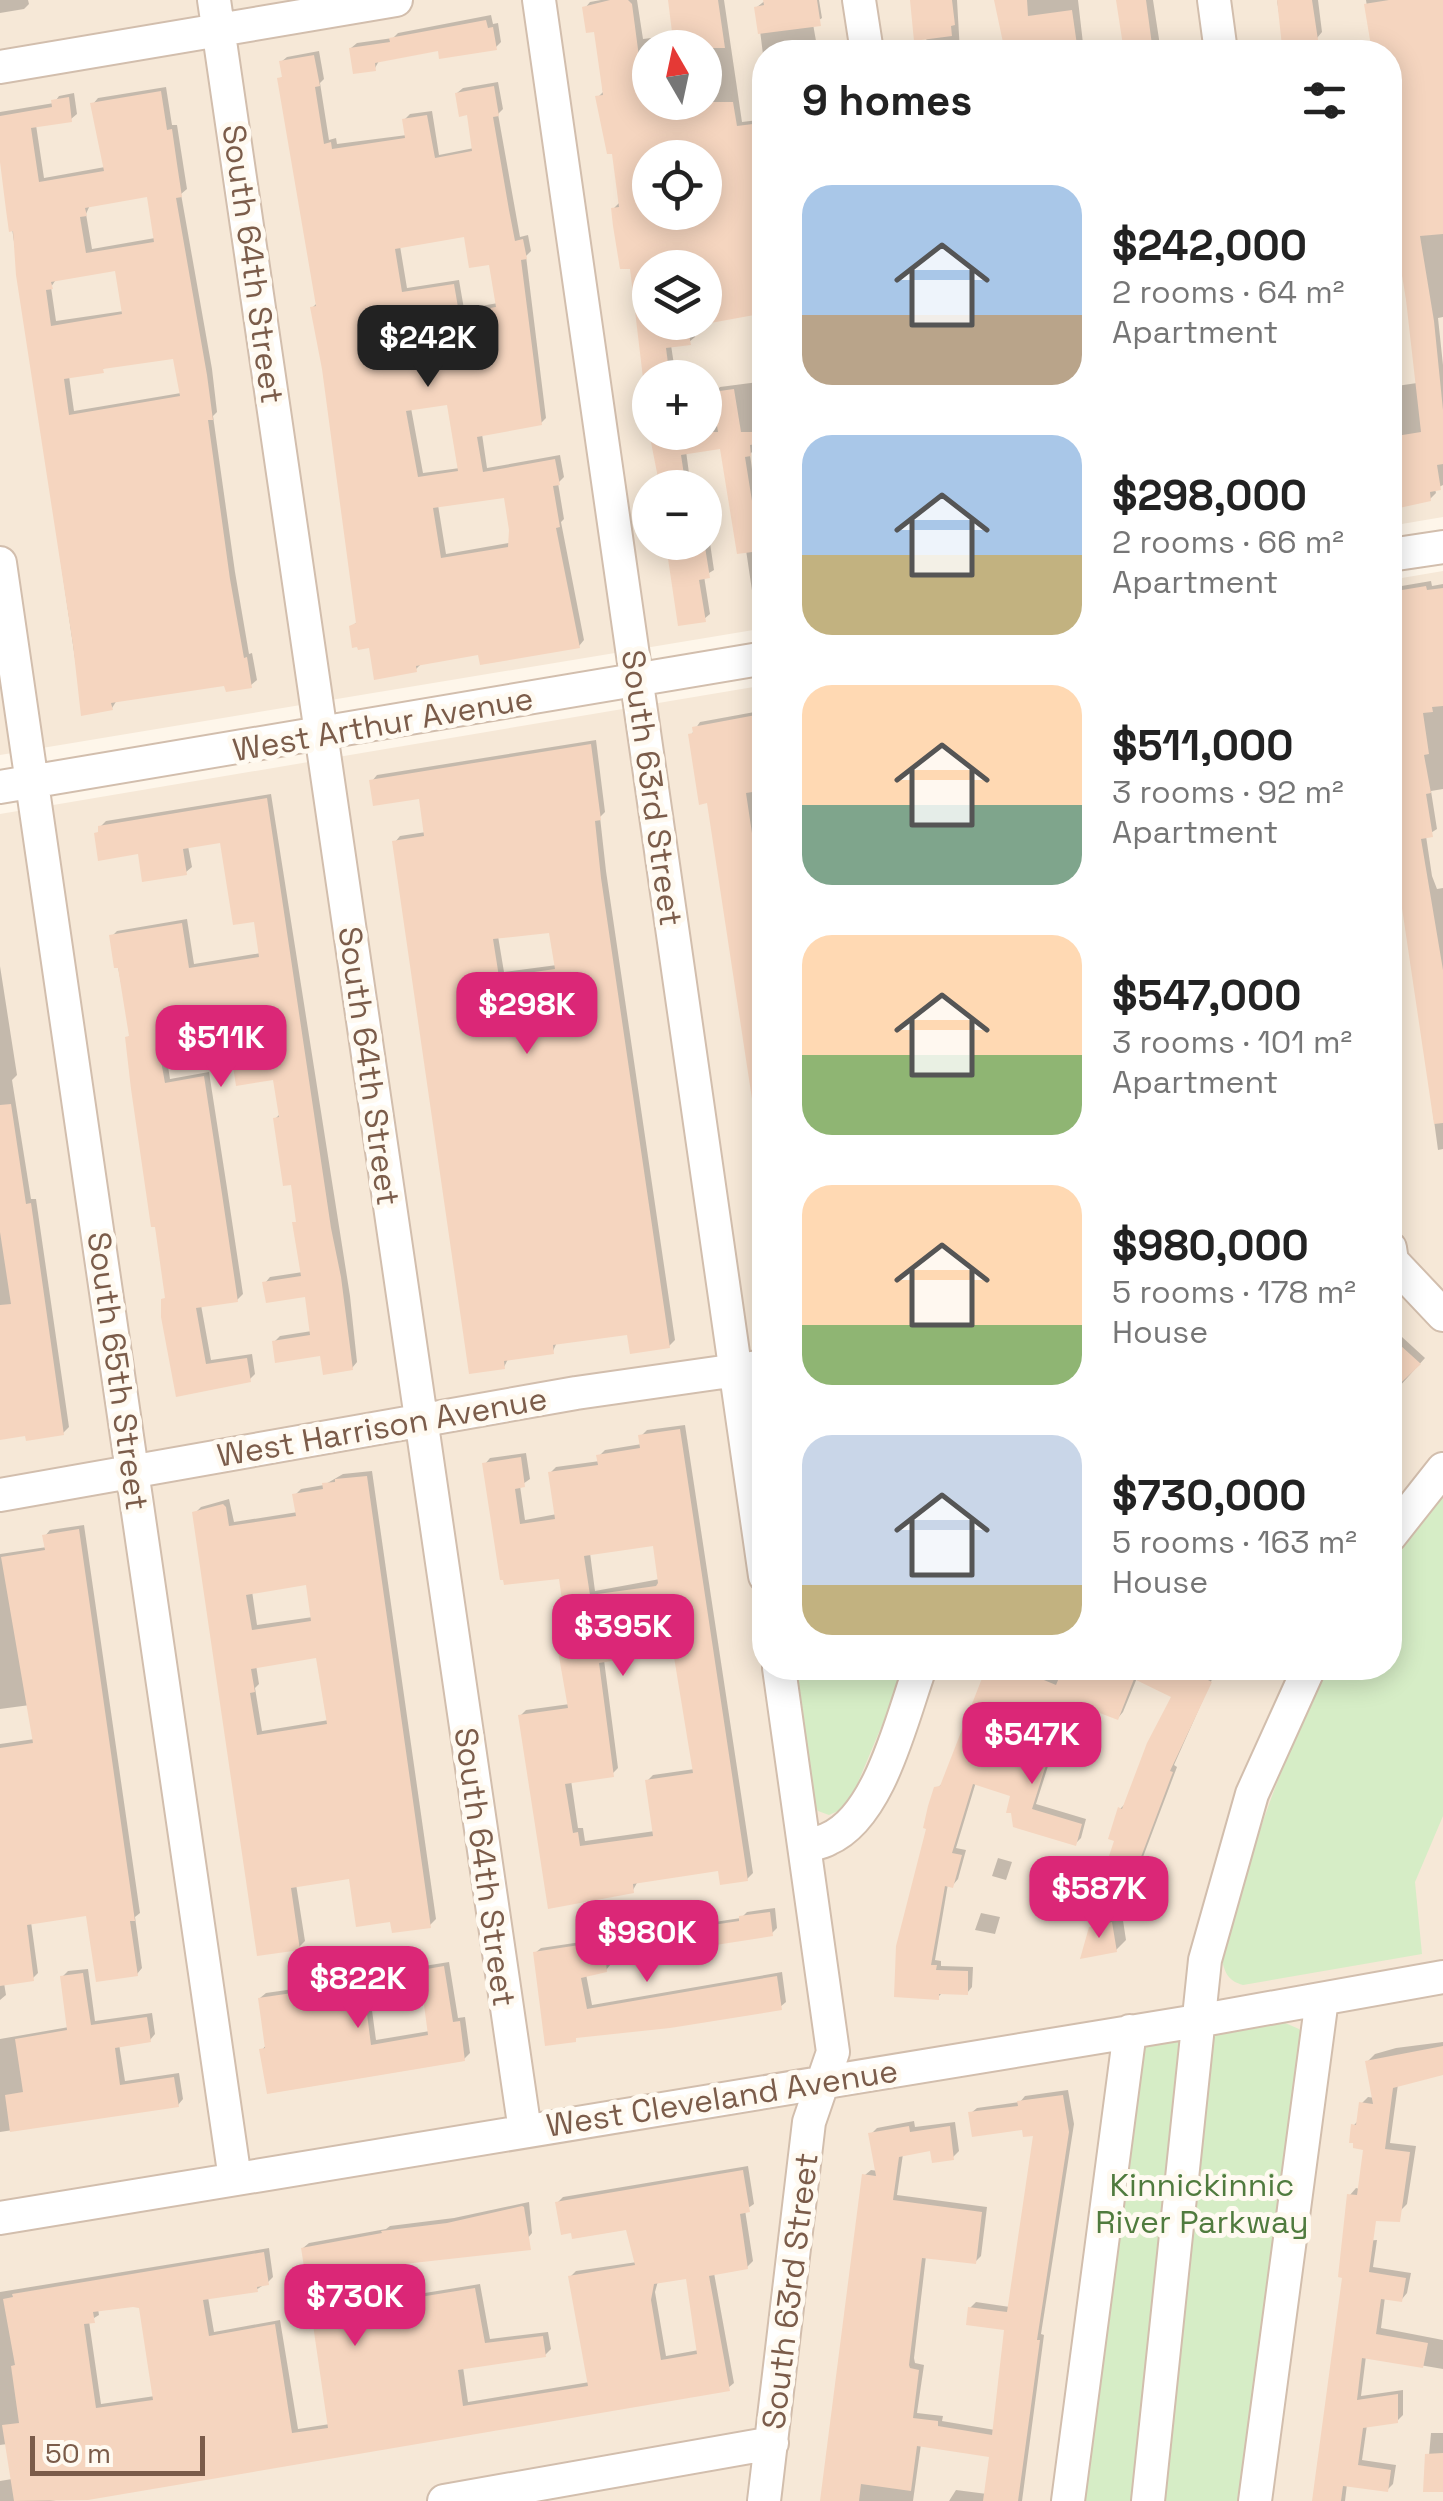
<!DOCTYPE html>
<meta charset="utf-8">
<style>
body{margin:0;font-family:"Space Grotesk",sans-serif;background:#f2f2f2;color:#222;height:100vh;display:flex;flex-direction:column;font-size:38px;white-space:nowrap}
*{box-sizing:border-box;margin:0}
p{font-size:32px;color:#767676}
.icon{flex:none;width:55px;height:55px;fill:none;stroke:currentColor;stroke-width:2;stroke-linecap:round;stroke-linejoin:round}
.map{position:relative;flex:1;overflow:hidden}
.drawer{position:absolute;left:752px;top:40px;width:650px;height:1640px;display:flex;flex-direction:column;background:#fff;border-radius:40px;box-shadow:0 5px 25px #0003}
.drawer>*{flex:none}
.needle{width:65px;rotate:351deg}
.fabs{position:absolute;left:632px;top:30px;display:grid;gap:20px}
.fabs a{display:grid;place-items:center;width:90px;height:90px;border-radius:50%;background:#fff;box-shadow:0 5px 25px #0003;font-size:50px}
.scale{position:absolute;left:30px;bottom:25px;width:175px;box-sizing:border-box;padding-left:10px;border:5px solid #7b5c4a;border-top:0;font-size:28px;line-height:35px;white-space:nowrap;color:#7b5c4a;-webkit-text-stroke:8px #fffaf1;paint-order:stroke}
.price{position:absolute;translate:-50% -85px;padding:0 22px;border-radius:20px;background:#db2777;color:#fff;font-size:32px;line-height:65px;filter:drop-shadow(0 2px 5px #0008)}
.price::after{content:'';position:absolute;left:50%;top:60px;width:30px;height:22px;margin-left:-15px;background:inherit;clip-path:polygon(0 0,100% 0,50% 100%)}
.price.selected{background:#222;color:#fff}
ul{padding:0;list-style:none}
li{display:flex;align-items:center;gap:30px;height:250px;padding:0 50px}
li span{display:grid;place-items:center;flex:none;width:280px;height:200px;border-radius:30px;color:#555}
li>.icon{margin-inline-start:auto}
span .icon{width:120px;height:120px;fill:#fffc;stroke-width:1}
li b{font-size:42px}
h2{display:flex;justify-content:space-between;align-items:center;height:120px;padding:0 50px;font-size:42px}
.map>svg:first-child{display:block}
.residential{fill:#f6e8d7;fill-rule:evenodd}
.green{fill:#d6edc6}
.shadow{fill:#0003;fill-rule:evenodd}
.building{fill:#f5d5bf;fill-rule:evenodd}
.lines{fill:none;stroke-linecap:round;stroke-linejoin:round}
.minor-casing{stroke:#d2bead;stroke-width:36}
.minor{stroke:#fff;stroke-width:32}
.labels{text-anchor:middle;stroke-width:10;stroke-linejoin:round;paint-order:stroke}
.street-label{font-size:32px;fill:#7b5c4a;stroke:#fffaf1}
.park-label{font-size:32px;fill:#507b3e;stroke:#fffaf1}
</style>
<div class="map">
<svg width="1443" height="2501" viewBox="0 0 1443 2501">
<rect width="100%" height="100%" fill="#fef6ea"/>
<path class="residential" d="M0 0H1443V517L1390 526V52H765V628L0 755ZM650 48H705V102H650ZM650 158H705V212H650ZM650 268H705V322H650ZM650 378H705V432H650ZM650 488H705V542H650Z
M1443 571V2501H0V814L765 685V1668H1390V580Z"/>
<path class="green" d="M1443 1497V1816L1415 1882 1422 1954 1243 1985C1229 1981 1225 1974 1222 1960 1248 1858 1280 1761 1328 1668H1390V1565Z
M794 1668H906L851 1799 838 1811 829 1815 818 1811 813 1803Z
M1283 2022 1299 2029 1303 2035 1244 2501H1080L1143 2050 1148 2045Z"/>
<path class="shadow" d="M0 0H28L29 4 24 9 0 13Z
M601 0H637L643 39 675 35 671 0H724L742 122 765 119V324L761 325 758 312 705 321V268H650V322H699L693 324 695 337 689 342 671 345 676 378H650V421L632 266 613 209 619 203 614 151 598 97 603 92 596 29 585 8 590 2ZM650 48H705V102H650ZM650 158H705V212H650Z
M766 0H819L822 18 813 24 818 52H765V70L757 7Z
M911 0H957L960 52H928L926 37Z
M996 0H1078L1084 52H1008Z
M1121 0H1153L1161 52H1116L1115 46 1125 40Z
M1277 0H1318L1322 32 1317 38 1319 52H1285Z
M1366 0H1443V317L1438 318 1443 365V485L1435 489 1436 493 1430 499 1390 506V387L1417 383 1409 300 1390 183V52H1374Z
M491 15 493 24 498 23 501 42 495 48 440 49 380 59 375 68 351 48 357 43 393 38 398 33Z
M319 51 324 79 320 83 329 140 336 138 337 144 407 135 404 120 410 114 432 111 439 155 474 148 469 112 457 93 463 88 498 82 503 109 498 114 520 237 528 235 531 251 526 256 546 418 541 423 482 434 487 468 560 455 564 477 558 483 564 519 561 522 584 640 579 646 480 652 421 664 415 670 371 645 351 627 358 621 324 369 312 308 318 302 280 79 284 75 281 62 287 57ZM466 234 491 262 498 303 464 309 459 280 407 288 400 246ZM449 402 460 468 423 473 411 408ZM506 495 514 542 446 554 438 505Z
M166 87 172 125H177L187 189 181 194 212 369 217 412 213 416 235 572 249 654 252 653 257 680 251 685 226 683 117 700 112 708 83 713 0 146V112L54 103 59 96 74 93 77 114 71 119 36 125 44 178 105 167 93 104 98 98ZM149 194 155 238 92 249 86 214 90 205ZM117 268 124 311 56 321 51 287 57 278ZM175 357 181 393 74 411 69 376 102 370 107 366Z
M765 381V447L756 448 750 454 755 492 765 490V602L754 604 746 550 722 446 686 451 691 488H660L652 432H705V418L718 416 714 393 720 387Z
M668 542 710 543 714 570 704 576 710 614 704 619 680 623Z
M1431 581 1432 586 1443 584V789L1431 791 1437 829 1426 836 1432 876 1437 889 1443 888V1149L1438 1150 1390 796V588Z
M765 710V1160L709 800 691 735 700 722Z
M596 740 605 812 600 817 606 871 675 1340 669 1346 629 1332 557 1342 553 1351 509 1357 504 1367 395 842 400 836 426 832 421 797 372 781 377 775ZM552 930 557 965 504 972 498 936Z
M271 794 350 1296 357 1362 352 1368 322 1353 274 1342 280 1336 312 1331 307 1294 265 1283 270 1277 303 1272 293 1182 275 1119 281 1113 275 1078 230 1030 164 1041 170 1079 209 1072 227 1188 243 1294 237 1300 201 1305 211 1360 252 1354 255 1374 249 1380 178 1394 167 1296 127 1038 131 1034 112 936 117 931 187 919 194 964 261 953 256 919 222 840 188 846 192 867 186 872 140 852 100 827 106 821Z
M0 966 17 1075 12 1080 31 1199H36L69 1427 63 1433 0 1437Z
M1390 1326 1425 1358 1390 1397Z
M685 1425 753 1873 747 1879 720 1868 638 1881 633 1890 550 1906 520 1716 526 1710 570 1704 560 1652 571 1645 561 1576 506 1582 485 1464 490 1458 526 1453 530 1479 520 1486 525 1520 557 1514 550 1473 556 1467 600 1461 599 1456 605 1450 642 1444 641 1436 647 1430ZM655 1543 660 1579 595 1591 590 1553ZM675 1648 695 1769 653 1775 647 1781 655 1831 585 1841 583 1828H578L571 1780 612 1774 618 1768 604 1660Z
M372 1471 436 1919 430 1925 392 1919 351 1877 296 1884 305 1941 299 1947 195 1513 201 1507 229 1499 234 1522 298 1512 295 1495 301 1489 324 1485 343 1474ZM308 1582 313 1617 257 1625 252 1591ZM318 1655 329 1720 262 1731 255 1688 259 1684 256 1665Z
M84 1525 140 1913 135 1917 142 1968 137 1974 88 1913 31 1922 38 1973 33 1978 4 1983 6 1995 0 2000V1744L35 1739 30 1705 0 1709V1554L47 1547 45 1536 50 1530Z
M991 1668H1217L1174 1765 1177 1767 1143 1857 1138 1862 1120 1809 1126 1803 1174 1696 1137 1678 1123 1712 1118 1718 1073 1700 1049 1763 1036 1804 1086 1819 1081 1838 1075 1844 1014 1795 976 1782 956 1848 966 1850 958 1879 953 1885 948 1884 935 1960 941 1961V1966L973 1967 972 1987 967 1993 943 1992 938 1997 897 1995 936 1789 944 1782Z
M998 1858 1012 1862 1006 1880 992 1876Z
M775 1908 777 1928 772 1933 610 1958 611 1964 606 1970 586 1974 592 2005 782 1972 786 2002 780 2007 579 2035 575 2039 535 1953 541 1948 741 1918 747 1912Z
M981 1913 1000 1917 995 1934 975 1930Z
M1122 1914 1126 1940 1116 1950 1091 1928 1102 1917Z
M449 1962 458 2018 465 2017 470 2053 464 2059 269 2092 262 2050 267 2044 260 1998 266 1993 419 1971 424 1966ZM425 1995 430 2031 376 2040 371 2003Z
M88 1969 95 2021 152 2013 155 2034 150 2040 119 2044 125 2081 179 2073 183 2099 178 2105 0 2132V2039L69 2027 62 1977 68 1971Z
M1443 2042V2073L1398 2084 1390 2143 1416 2146 1407 2204 1400 2211 1350 2195 1356 2188 1360 2189 1366 2148 1354 2125 1359 2120 1361 2104 1368 2097 1375 2098 1368 2061 1375 2054 1396 2048Z
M1068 2090 1074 2124 1041 2334 1044 2335 1022 2501H949L956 2490 987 2494 992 2455 921 2444 913 2501H823L865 2175 871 2170 878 2171 871 2134 877 2128 914 2121 915 2127 955 2122 959 2151 953 2157 932 2148 903 2154 897 2195 987 2207 981 2256 975 2262 926 2256 914 2358 915 2363 924 2365 917 2413 943 2416 942 2421 995 2430 1006 2328 970 2308 976 2302 1010 2307 1036 2133 971 2113 977 2108 1020 2102 1025 2096Z
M748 2166 754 2204 745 2210 753 2261 747 2267 714 2273 734 2383 728 2388 50 2501H0V2481L12 2479 7 2444 0 2445V2292L269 2248 273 2277 268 2282 256 2290 208 2297 214 2332 280 2320 298 2429 330 2424 316 2319 321 2313 343 2310 336 2272 303 2248 309 2243 386 2229 390 2226 454 2218 529 2202 532 2233 527 2239 382 2264 388 2299 480 2284 490 2339 548 2332 551 2349 545 2355 463 2367 468 2402 590 2382 571 2276 576 2271 637 2262 628 2227 557 2203 563 2197ZM688 2276 699 2350 666 2356 655 2292 658 2281ZM142 2305 155 2396 101 2404 89 2321 99 2315 98 2309Z
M1377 2240 1373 2267 1411 2273 1407 2293 1402 2299 1385 2297 1381 2328 1443 2340V2369L1366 2356 1361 2396 1403 2390V2415L1397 2421 1367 2425 1362 2460 1396 2465 1393 2484 1387 2490 1347 2484 1345 2501H1313L1350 2242Z
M1431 2433H1443V2490L1426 2489Z"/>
<path class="building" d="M610 0H628L632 4 645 102H733L737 126 753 124 765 223V313L705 324V268H650V322H687L691 345 666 348 670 378H643L630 269H620L613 226 611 208 619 207 612 154H607L595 96 603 95 594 32 586 33 582 7ZM650 158H705V212H650Z
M668 0H718L725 48H674Z
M763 0H817L821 26 758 34 754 7 764 5Z
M910 0H952L955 25 951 26 952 36 914 41Z
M994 0H1027L1028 16 1072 10 1078 52H1005Z
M1116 0H1146L1153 52H1124Z
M1277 0H1312L1318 40 1282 46Z
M1389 0H1443V234L1420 236 1434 321 1443 410V464L1437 465 1441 490 1430 492 1431 501 1390 510V437L1421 432 1406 300 1392 214 1390 52H1372L1364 4Z
M486 20 488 28 493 27 497 50 439 59 438 51 375 63 376 71 353 74 349 48 390 42 389 38Z
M314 55 320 86 315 87 324 144 331 142 332 149 405 138 402 119 427 115 435 158 472 151 467 115 459 117 455 93 494 86 499 116 493 117 509 210 515 241 523 239 527 259 521 260 542 425 477 437 483 472 555 459 560 485 553 486 560 527 556 528 580 648 480 665 478 655 416 666 417 672 374 680 369 648 358 650 357 647 352 648 349 626 356 623 322 369 310 307 316 306 277 78 282 77 279 61ZM464 237 469 268 489 265 496 307 459 313 454 284 402 292 395 249ZM447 405 458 471 418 477 406 411ZM504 498 509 530 508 547 441 558 433 508Z
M161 91 167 130 172 129 177 164 182 197 176 198 207 375 213 420H208L230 579 244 658 247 657 252 688 226 692 224 686 111 703 113 710 81 716 73 645 16 275 13 231 9 232 6 210 0 162V116L52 107 51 100 69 97 72 122 31 128 39 182 104 171 90 103ZM147 197 154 242 86 253 80 217 87 216 85 208ZM115 271 122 314 51 326 46 290 53 289 51 282ZM173 359 180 396 69 415 64 379 104 373 103 369Z
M734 389 741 432H755L756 444 750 445 751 456 745 457 760 551 737 554 720 449 681 455 686 488H660L649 432H718L712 392Z
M705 547 710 578 699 580 706 622 678 626 667 552Z
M1426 586 1427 590 1443 588V706L1432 707 1433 712 1423 713 1429 754 1424 755 1431 793 1426 794 1433 837 1421 839 1443 970V1123L1434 1124 1390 827V592Z
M756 715 765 766V790L746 793 765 920V1112H754L707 803 699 805 688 734 693 733 692 727Z
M591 744 601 820 595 821 601 878 670 1348 630 1354 627 1335 553 1345 554 1354 504 1361 505 1369 469 1374 392 841 424 836 419 799 373 806 369 780ZM549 933 555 969 499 977 493 939Z
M267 798 331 1228 341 1277 353 1370 323 1375 320 1356 275 1363 272 1341 310 1335 305 1297 266 1303 262 1282 301 1276 292 1222H296L291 1185 283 1186 273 1118 279 1117 273 1080 236 1086 228 1033 158 1044 165 1083 204 1076 222 1194 238 1302 196 1308 206 1364 247 1358 251 1382 176 1397 161 1317V1299L165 1298 155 1227H151L131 1089 125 1037 129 1036 118 968H114L109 935 182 923 189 968 259 957 254 922 233 925 220 843 183 849 187 875 142 882 138 854 98 861 94 833 98 832V826Z
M11 1104 26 1204 31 1203 64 1435 26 1441 25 1436 0 1440V1305L11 1304 0 1232V1105Z
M1390 1336 1421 1364 1390 1393Z
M680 1429 748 1881 720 1885 718 1871 633 1884 634 1893 548 1909 518 1715 568 1708 558 1651 569 1649 559 1579 504 1585 503 1580H500L482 1463 521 1457 525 1487 515 1489 520 1524 555 1519 548 1472 598 1465 596 1455 640 1448 638 1435ZM653 1546 658 1583 656 1586 590 1595 584 1556ZM673 1651 693 1773 645 1780 653 1836 580 1846 578 1832 573 1833 565 1784 614 1777 599 1663Z
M367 1476 431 1928 392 1933 390 1922 356 1927 349 1879 291 1888 300 1950 257 1956 192 1512 223 1504 226 1507 229 1526 296 1516 292 1494 323 1489 322 1483 335 1482V1479ZM306 1585 311 1621 252 1630 246 1595ZM316 1658 327 1724 257 1735 250 1693 255 1692 251 1669Z
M79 1529 135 1921H130L138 1976 96 1982 86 1916 27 1925 34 1981 0 1986V1748L33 1743 1 1557 45 1550 42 1535Z
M986 1668H1015L1056 1685 1063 1668H1184L1212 1682 1170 1771 1173 1772 1138 1865 1109 1856 1114 1841 1108 1839 1118 1807 1122 1809 1147 1743 1171 1697 1134 1679 1118 1720 1071 1702 1044 1771 1032 1809 1082 1824 1076 1846 1013 1827 1011 1813H1006L1010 1796 973 1784 952 1853 962 1855 953 1888 945 1886 931 1965H937L936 1970 968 1971V1995L939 1994V2000L894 1997 896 1946 926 1829 923 1828 928 1806 934 1787 940 1786Z
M1042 1873 1066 1879 1060 1902 1036 1897Z
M770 1912 773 1936 606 1962 607 1972 581 1978 587 2009 777 1976 782 2010 670 2028 576 2038V2042L545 2046 533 1952 739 1921V1916Z
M1112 1922 1117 1952 1080 1959 1089 1927Z
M444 1966 453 2022 460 2021 465 2061 267 2094 259 2049 265 2048 258 1998 416 1975V1971ZM420 1997H423L428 2035 371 2045 366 2006Z
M83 1973 91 2025 147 2017 151 2042 115 2048 120 2085 174 2077 179 2107 10 2132 5 2095 23 2092 15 2039 67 2030 60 1976Z
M1443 2046V2075L1393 2088 1385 2149 1410 2152 1400 2222 1376 2221 1369 2272 1406 2278 1402 2302 1381 2299 1376 2334 1428 2343 1423 2368 1362 2358 1357 2400 1398 2394V2423L1363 2428 1358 2465 1391 2470 1388 2492 1343 2486 1341 2501H1312L1342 2278 1338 2277 1347 2194 1357 2195 1363 2150 1353 2148V2143H1349L1351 2124 1356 2125 1359 2102 1373 2104 1365 2061Z
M1063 2095 1069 2132 1037 2340H1040L1018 2501H983L989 2457 917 2446 911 2491 861 2484 859 2501H820L862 2174 876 2176 868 2133 909 2126 910 2132 950 2126 954 2160 932 2163 930 2151 899 2157 893 2200 982 2212 976 2264 922 2258 909 2365 910 2368 919 2370 913 2418 938 2421V2426L992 2435 1004 2330 966 2325 968 2307 1007 2312 1033 2136 1023 2137 1022 2130 972 2137 968 2112 1018 2106 1017 2101Z
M743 2170 750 2212 740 2214 748 2269 709 2276 730 2391 88 2500 14 2501 2 2425 19 2423 11 2366 15 2365 3 2299 13 2297 12 2294 264 2252 269 2285 257 2287 258 2292 203 2300 209 2336 275 2324 292 2433 328 2428 312 2318 341 2313 334 2275 306 2279 301 2248 382 2233 381 2231 447 2223 522 2206 524 2207 531 2250 377 2267 383 2303 475 2288 485 2343 543 2336 546 2357 458 2370 463 2406 588 2386 568 2276 635 2265 626 2230 572 2239 571 2233 561 2235 555 2202ZM686 2279 697 2354 661 2360 651 2300 654 2284ZM133 2307 139 2308 153 2400 96 2408 84 2324 95 2323 93 2312Z
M1443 2453V2492H1423L1425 2454Z"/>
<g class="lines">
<g class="minor-casing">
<path id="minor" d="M214 0 525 2131
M539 0 765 1576
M859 0 867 52
M1214 0 1221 52
M0 67 396 0
M1390 555 1443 547
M0 563 235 2179
M0 787 765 658
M1390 1248 1392 1261 1443 1315
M0 1495 576 1393 765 1366
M1390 1536 1443 1469
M805 1846C812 1844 821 1843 828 1839 880 1817 902 1717 920 1668
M0 2218 1197 2021 1443 1977
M444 2501 772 2443
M764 2501 809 2122 833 2052 779 1668
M1068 2501 1130 2031
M1148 2501 1205 1960 1252 1794 1309 1668
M1255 2501 1322 1999"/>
</g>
<use href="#minor" class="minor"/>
</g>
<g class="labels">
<g class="street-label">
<text transform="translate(253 264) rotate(82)" y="11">South 64th Street</text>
<text transform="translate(383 724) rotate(-10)" y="11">West Arthur Avenue</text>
<text transform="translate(652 788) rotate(82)" y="11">South 63rd Street</text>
<text transform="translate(369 1066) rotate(82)" y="11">South 64th Street</text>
<text transform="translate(118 1371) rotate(82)" y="11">South 65th Street</text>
<text transform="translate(382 1427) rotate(-10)" y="11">West Harrison Avenue</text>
<text transform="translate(485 1867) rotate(82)" y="11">South 64th Street</text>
<text transform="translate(722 2098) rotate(-9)" y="11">West Cleveland Avenue</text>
<text transform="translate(790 2291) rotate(-83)" y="11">South 63rd Street</text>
</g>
<g class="park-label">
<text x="1202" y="2196">Kinnickinnic<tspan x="1202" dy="37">River Parkway</tspan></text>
</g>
</g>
</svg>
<div class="fabs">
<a><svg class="needle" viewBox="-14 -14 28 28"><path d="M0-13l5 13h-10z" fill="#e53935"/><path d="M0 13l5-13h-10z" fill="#767676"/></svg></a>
<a><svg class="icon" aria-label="locate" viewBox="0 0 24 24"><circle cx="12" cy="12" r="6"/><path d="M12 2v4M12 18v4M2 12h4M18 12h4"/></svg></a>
<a><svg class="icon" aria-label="layers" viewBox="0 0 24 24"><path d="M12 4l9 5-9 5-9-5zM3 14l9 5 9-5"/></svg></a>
<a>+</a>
<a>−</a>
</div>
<div class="scale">50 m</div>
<b class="price selected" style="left:428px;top:390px">$242K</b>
<b class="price" style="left:527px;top:1057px">$298K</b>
<b class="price" style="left:221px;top:1090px">$511K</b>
<b class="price" style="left:623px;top:1679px">$395K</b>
<b class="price" style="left:1032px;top:1787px">$547K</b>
<b class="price" style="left:1099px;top:1941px">$587K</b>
<b class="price" style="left:647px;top:1985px">$980K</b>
<b class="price" style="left:358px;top:2031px">$822K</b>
<b class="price" style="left:355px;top:2349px">$730K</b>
<section class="drawer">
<h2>9 homes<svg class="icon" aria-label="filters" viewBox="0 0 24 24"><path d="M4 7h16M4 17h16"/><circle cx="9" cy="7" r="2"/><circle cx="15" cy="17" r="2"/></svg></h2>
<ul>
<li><span style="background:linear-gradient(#a9c7e8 65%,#b9a48a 0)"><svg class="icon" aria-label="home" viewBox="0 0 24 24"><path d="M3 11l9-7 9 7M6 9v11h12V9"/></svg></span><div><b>$242,000</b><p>2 rooms · 64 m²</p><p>Apartment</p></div></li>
<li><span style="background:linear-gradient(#a9c7e8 60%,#c2b280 0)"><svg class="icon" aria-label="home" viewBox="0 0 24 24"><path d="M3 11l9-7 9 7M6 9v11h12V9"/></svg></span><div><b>$298,000</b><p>2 rooms · 66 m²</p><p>Apartment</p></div></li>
<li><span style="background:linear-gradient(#ffd9b3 60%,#7fa58c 0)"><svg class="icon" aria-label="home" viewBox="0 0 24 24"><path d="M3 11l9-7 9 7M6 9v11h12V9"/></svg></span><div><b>$511,000</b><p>3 rooms · 92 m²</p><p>Apartment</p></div></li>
<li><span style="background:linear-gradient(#ffd9b3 60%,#8fb573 0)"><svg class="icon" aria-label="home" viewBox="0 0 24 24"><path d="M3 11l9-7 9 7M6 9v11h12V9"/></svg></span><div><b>$547,000</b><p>3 rooms · 101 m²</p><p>Apartment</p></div></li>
<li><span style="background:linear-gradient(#ffd9b3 70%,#8fb573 0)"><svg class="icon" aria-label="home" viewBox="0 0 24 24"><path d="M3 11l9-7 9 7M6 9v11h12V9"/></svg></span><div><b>$980,000</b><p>5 rooms · 178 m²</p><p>House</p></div></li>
<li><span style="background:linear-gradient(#c9d6e8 75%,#c2b280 0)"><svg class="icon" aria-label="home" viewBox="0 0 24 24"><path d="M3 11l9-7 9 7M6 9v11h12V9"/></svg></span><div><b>$730,000</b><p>5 rooms · 163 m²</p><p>House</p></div></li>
</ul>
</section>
</div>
